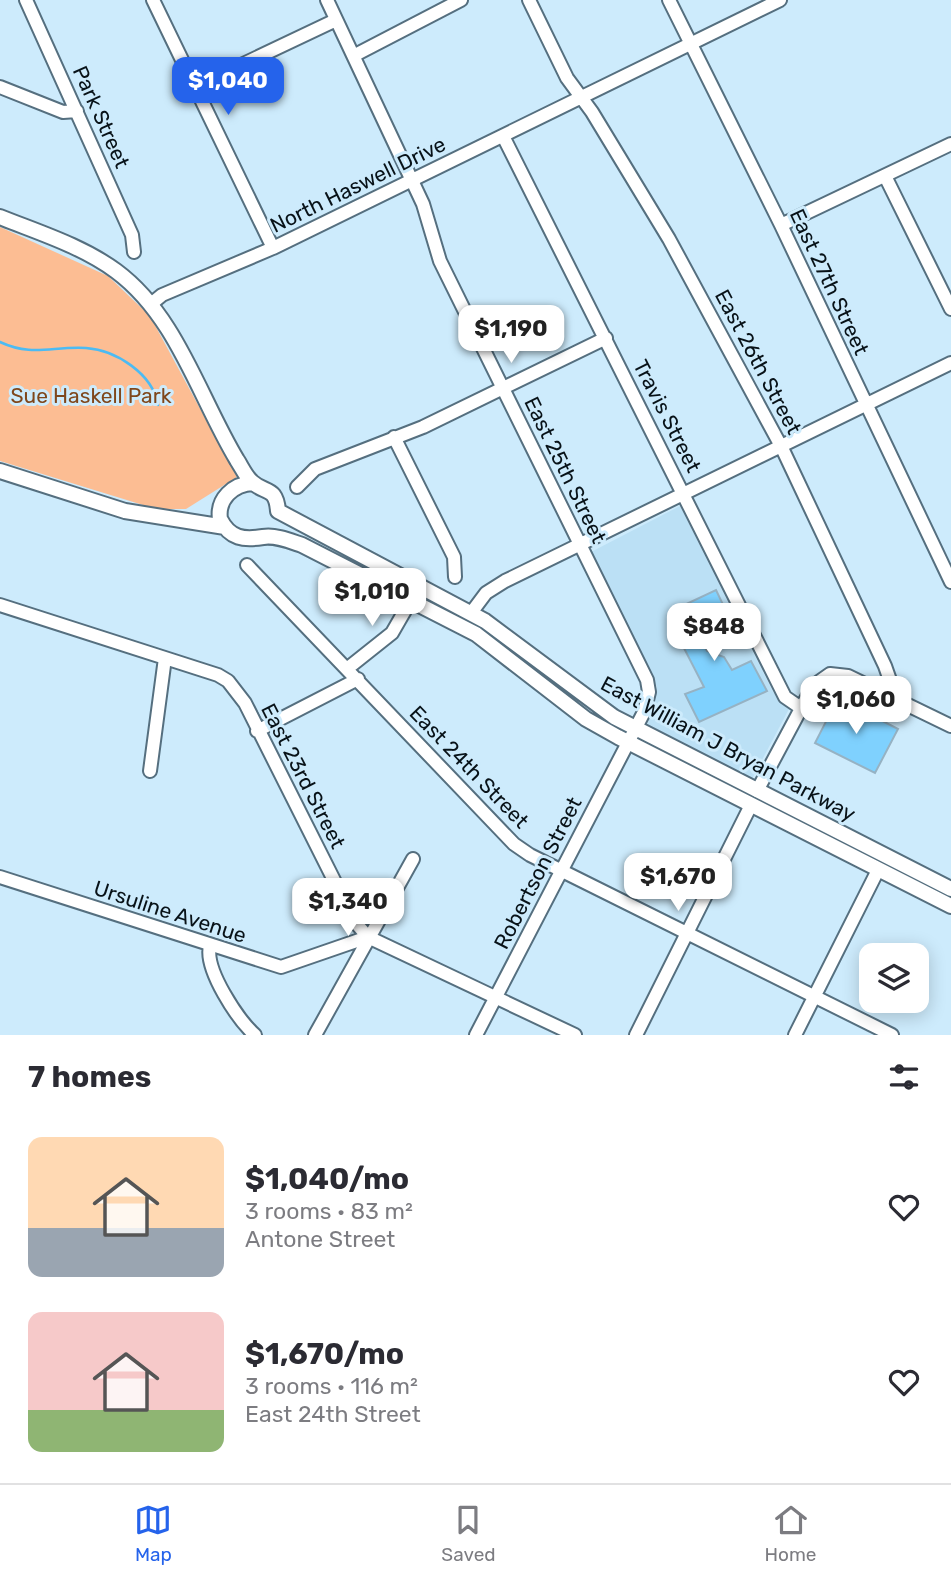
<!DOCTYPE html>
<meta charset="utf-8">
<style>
body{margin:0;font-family:Rubik,sans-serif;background:#f2f2f3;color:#2b2b33;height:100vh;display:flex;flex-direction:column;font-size:26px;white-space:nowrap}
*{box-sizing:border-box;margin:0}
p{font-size:23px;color:#7c7c81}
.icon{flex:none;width:38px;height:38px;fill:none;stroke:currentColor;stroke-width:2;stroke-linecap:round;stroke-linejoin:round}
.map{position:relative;height:1035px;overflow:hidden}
.side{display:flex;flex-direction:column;background:#fff;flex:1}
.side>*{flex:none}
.buttons{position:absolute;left:859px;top:943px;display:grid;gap:14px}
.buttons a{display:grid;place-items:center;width:70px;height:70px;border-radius:14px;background:#fff;box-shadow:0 4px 18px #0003;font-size:35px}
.price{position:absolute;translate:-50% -60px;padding:0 16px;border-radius:14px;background:#fff;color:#222;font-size:23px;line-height:46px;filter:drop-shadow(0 2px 4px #0008)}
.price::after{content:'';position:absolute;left:50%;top:42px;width:21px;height:16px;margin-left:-10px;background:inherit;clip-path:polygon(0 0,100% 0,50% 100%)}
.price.current{background:#2563eb;color:#fff}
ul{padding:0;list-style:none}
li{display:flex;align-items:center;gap:21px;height:175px;padding:0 28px}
li span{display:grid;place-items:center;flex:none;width:196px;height:140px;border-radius:14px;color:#555}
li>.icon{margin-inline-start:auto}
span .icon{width:84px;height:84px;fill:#fffc;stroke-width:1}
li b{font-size:30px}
h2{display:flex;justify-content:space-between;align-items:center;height:84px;padding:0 28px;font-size:30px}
.dock{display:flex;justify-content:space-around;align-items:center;height:98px;border-top:2px solid #e1e1e2;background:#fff;font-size:19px;color:#7c7c81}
.dock a{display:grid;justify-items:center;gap:4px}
.dock .current{color:#2563eb}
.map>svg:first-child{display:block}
.built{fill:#bbe0f5}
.green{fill:#fcbd93}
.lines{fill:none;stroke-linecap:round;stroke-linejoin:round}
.stream{stroke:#4cbbf3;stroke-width:2.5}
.building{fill:#7fd1fe;stroke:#96b2c3;stroke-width:2}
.minor-casing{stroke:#556f7f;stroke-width:16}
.major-casing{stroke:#556f7f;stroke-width:18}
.minor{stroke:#fff;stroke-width:12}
.major{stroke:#fff;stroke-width:14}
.labels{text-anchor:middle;stroke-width:6;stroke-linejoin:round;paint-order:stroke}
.street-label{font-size:21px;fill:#081218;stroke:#cdebfc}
.park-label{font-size:21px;fill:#7f471c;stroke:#cdebfc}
</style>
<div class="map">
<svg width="951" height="1035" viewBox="0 0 951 1035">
<rect width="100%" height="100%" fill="#cdebfc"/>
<path class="built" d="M680 506 773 692 789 709 752 779 647 727 657 687 591 552Z"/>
<path class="green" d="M0 227 108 276 150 316 237 477 186 509H156L0 461Z"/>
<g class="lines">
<path class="stream" d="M0 342C32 357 52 346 86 348 116 350 153 374 158 405"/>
</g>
<path class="building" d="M716 590 727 613 695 630 707 651 724 657 732 670 751 661 767 691 699 722 685 694 704 687 671 623 686 615 682 606Z
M838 698 898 729 875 773 815 743Z"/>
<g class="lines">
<g class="minor-casing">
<path id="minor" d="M26 0 132 235 134 252
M153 0 273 248
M327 0 423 204 440 261 647 680 649 692 644 712 476 1035
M529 0 567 78 592 112 669 239 782 448 885 666 892 686 890 696
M669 0 781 225 951 582
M355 55 461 0
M0 87 63 112 77 111
M195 87 336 20
M503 136 785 697 801 708
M885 176 951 309
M781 225 951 144
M151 304 162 295 273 248 780 0
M394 437 454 557 455 577
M297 487 315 469 423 427 606 338
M247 565 514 844 530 855 892 1035
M0 605 218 675 228 681 245 703 355 922 368 937 575 1035
M471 613 486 593 505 581 951 363
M348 668 392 633 411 600
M257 731 358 679
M150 771 165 658
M757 791 813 686 830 674 848 676 951 726
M0 877 281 967 368 937
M210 946C204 969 238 1020 255 1035
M315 1035 413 859
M636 1035 751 805
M795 1035 878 870"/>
</g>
<g class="major-casing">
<path id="major" d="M0 217C40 233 82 246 116 271 177 316 199 397 237 460 241 466 246 477 252 482 265 494 276 486 278 511L485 621 614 717 951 889
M0 471 125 511 225 527
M253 483C233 484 217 499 220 519 230 539 244 540 263 537 276 535 290 541 302 545L476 634 586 719 618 737 951 906"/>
</g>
<use href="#minor" class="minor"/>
<use href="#major" class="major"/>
</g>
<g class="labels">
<g class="street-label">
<text transform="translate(101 117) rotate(66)" y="7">Park Street</text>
<text transform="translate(358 185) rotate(-26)" y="7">North Haswell Drive</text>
<text transform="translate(829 282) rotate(65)" y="7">East 27th Street</text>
<text transform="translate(758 362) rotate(62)" y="7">East 26th Street</text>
<text transform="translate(667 416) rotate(63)" y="7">Travis Street</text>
<text transform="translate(565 470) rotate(64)" y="7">East 25th Street</text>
<text transform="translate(728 749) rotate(28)" y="7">East William J Bryan Parkway</text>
<text transform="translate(469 767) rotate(46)" y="7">East 24th Street</text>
<text transform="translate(303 776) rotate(63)" y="7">East 23rd Street</text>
<text transform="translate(538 873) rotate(-63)" y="7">Robertson Street</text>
<text transform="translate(170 912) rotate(18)" y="7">Ursuline Avenue</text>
</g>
<g class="park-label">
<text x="91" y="403">Sue Haskell Park</text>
</g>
</g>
</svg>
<div class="buttons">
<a><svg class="icon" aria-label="layers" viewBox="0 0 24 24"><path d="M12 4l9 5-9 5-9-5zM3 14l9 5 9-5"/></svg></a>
</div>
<b class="price current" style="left:228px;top:117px">$1,040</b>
<b class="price" style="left:511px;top:365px">$1,190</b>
<b class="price" style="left:372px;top:628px">$1,010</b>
<b class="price" style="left:714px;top:663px">$848</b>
<b class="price" style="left:856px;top:736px">$1,060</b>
<b class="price" style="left:678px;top:913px">$1,670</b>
<b class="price" style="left:348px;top:938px">$1,340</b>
</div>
<section class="side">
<h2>7 homes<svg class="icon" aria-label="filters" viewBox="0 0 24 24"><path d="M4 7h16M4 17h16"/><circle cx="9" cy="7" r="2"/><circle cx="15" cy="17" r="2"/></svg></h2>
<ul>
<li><span style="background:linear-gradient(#ffd9b3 65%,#9aa5b1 0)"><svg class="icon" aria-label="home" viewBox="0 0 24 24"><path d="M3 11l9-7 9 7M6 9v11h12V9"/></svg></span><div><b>$1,040/mo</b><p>3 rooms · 83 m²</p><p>Antone Street</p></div><svg class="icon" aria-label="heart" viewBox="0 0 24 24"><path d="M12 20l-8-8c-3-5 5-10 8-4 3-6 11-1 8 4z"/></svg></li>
<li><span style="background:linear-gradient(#f6c9c9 70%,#8fb573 0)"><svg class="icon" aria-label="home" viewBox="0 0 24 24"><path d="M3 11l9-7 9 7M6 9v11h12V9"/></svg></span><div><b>$1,670/mo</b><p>3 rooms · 116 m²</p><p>East 24th Street</p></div><svg class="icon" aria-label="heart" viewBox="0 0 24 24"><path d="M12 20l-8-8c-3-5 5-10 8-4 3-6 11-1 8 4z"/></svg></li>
</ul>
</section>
<nav class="dock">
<a class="current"><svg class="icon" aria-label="map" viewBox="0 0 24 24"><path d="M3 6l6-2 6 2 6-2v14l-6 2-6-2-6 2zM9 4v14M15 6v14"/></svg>Map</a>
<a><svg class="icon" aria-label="saved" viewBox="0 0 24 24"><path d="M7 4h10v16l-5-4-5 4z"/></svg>Saved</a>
<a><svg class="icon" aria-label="home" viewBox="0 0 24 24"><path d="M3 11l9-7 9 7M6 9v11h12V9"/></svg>Home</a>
</nav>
